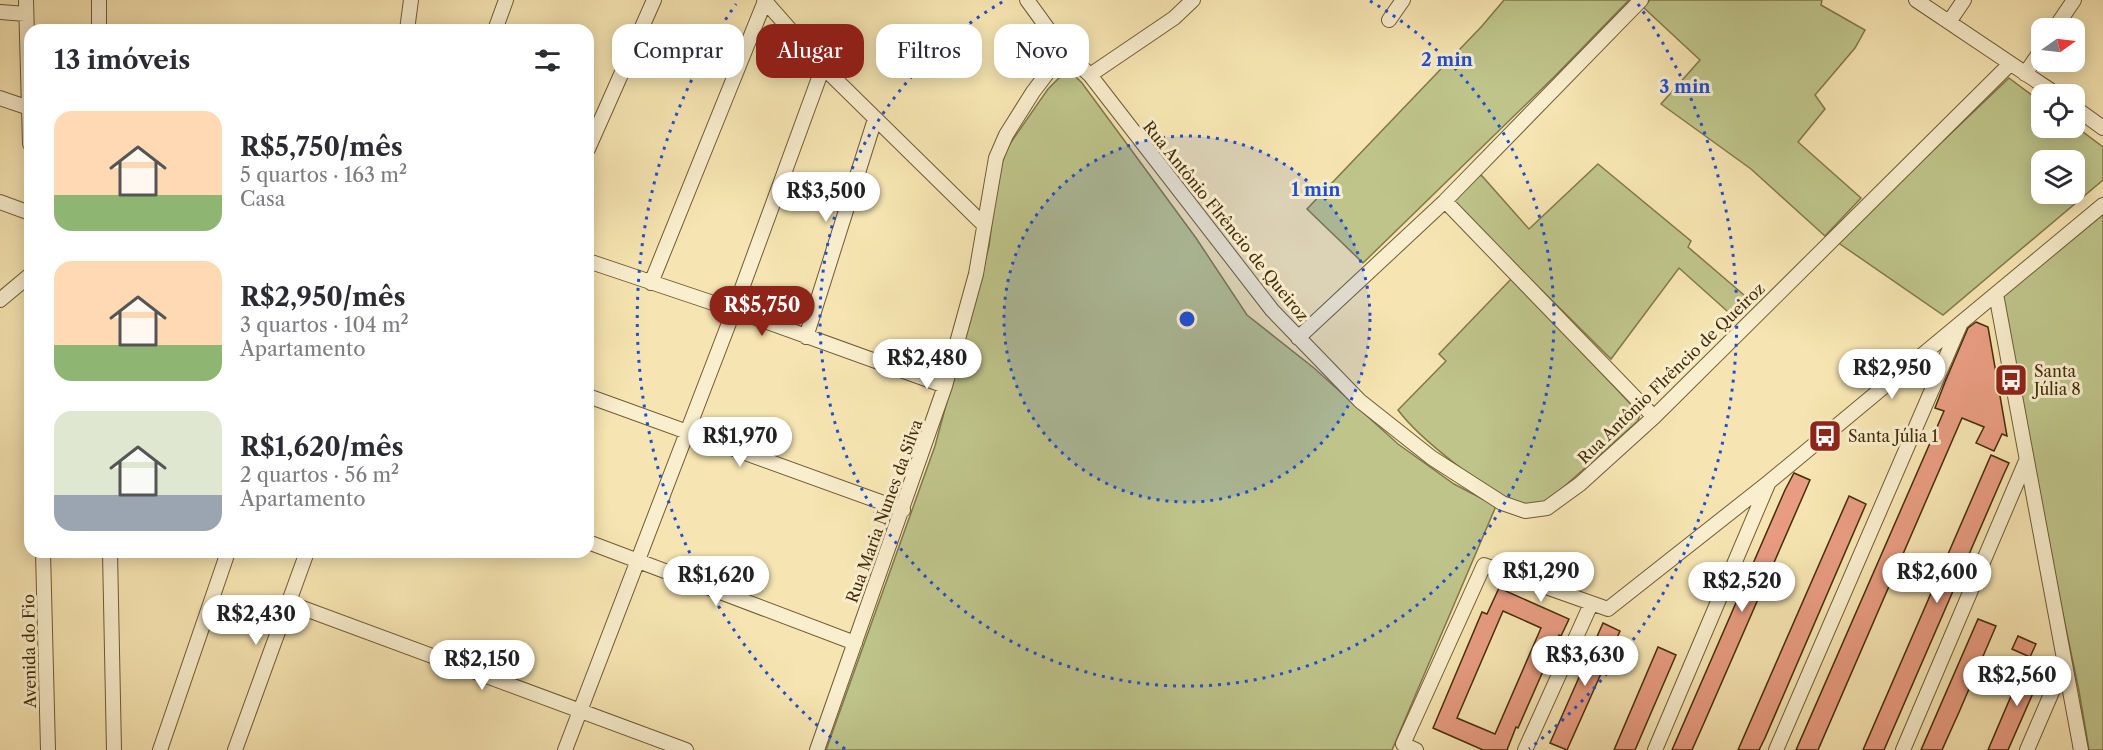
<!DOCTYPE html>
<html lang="pt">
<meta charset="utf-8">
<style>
body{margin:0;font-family:"Libre Caslon Text",serif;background:#f7f7f7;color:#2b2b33;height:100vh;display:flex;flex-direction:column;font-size:22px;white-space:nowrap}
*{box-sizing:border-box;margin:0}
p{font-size:20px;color:#7c7c81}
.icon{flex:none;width:33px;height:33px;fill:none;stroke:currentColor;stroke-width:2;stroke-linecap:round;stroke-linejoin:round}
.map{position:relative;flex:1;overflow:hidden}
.panel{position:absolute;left:24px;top:24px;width:570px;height:534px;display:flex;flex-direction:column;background:#fff;border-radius:18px;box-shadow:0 3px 15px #0003}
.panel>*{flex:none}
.guide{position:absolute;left:612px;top:24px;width:570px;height:54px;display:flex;gap:12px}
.needle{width:39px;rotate:76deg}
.fabs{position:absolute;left:2031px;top:18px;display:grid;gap:12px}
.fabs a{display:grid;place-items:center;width:54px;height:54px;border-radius:12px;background:#fff;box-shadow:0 3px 15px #0003;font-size:30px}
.price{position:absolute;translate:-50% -51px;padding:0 14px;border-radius:21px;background:#fff;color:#222;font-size:20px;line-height:39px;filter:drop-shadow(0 2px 3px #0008)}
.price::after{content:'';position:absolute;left:50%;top:36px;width:18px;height:14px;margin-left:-9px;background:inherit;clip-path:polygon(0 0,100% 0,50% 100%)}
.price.selected{background:#8f2418;color:#fff}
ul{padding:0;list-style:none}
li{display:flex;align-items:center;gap:18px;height:150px;padding:0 30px}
li span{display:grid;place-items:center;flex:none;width:168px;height:120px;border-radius:18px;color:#555}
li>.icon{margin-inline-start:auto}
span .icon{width:72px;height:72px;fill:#fffc;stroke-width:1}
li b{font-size:26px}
h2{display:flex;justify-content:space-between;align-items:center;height:72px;padding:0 30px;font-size:26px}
.pill{padding:0 21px;border-radius:18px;background:#fff;box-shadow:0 3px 15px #0003;font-size:21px;line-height:54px}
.pill.selected{background:#8f2418;color:#fff}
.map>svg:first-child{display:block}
.green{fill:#bec48a;stroke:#81784a;stroke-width:1.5;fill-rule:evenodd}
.building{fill:#e89c81;stroke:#442d0a;stroke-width:1.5;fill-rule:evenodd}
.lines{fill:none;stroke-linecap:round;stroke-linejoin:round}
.minor-casing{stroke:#705b34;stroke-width:16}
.minor{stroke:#f9eecd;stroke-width:14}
.ring{fill:none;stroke:#1d4ed8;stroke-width:3;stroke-dasharray:3 6}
.labels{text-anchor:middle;stroke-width:6;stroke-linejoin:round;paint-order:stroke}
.street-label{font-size:16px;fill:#442d0a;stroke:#f9eecd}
.poi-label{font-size:16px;fill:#442d0a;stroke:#f9eecd;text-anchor:start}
.centre{fill:#1d4ed8;stroke:#f9eecd;stroke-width:3}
.ring-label{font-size:18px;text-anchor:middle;font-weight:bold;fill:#1d4ed8;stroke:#f9eecd;stroke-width:6;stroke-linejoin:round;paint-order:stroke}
</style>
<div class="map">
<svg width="2103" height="750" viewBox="0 0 2103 750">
<rect width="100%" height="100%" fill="#f6e5b2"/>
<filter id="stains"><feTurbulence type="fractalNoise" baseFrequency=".00333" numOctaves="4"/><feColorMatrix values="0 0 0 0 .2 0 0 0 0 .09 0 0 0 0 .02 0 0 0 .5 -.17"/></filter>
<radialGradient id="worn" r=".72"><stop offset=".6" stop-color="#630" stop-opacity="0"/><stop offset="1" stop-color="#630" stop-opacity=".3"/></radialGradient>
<path class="green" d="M1504 0H1629L1554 77 1363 263 1307 209 1482 26Z
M1650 0H1822L1821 5 1865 30 1855 48 1815 95 1825 109 1798 142 1861 198 1825 236 1751 169 1661 104 1700 60 1643 7Z
M1065 76 1076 77 1082 83 1196 238 1247 315 1314 368 1398 444 1454 484 1496 506 1392 750H826L935 446 989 246 997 179 1007 148 1048 89 1059 78Z
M2009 78 2041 102 2042 128 2075 126 2103 147V180L1943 315 1837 242ZM2042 160H2074V194H2042Z
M1598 164 1691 241 1688 247 1751 301 1736 319 1679 268 1611 359 1453 202 1477 174 1482 176 1529 229Z
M2103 213V750H2089L2079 691 1996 294Z
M1512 278 1640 414 1638 421 1549 500C1541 505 1532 506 1523 504 1490 496 1418 437 1398 410L1446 361 1439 354Z"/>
<path class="building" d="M1976 322 1988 327 2007 436 2002 434 1994 451 1976 443 1984 427 1962 418 1818 750H1796L1944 411 1935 408 1945 382 1968 328Z
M1991 455 2009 463 2003 476 1884 750H1863Z
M1794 473 1810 480 1704 723 1692 750H1672L1785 490Z
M1849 496 1866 504 1765 738 1759 750H1738Z
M1499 588 1569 619 1561 636 1559 635 1518 728 1516 727 1507 750H1483L1433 728 1482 612 1487 614ZM1503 611 1541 628 1495 734 1457 718Z
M1978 619 1996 626 1960 710 1942 750H1921Z
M1603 623 1620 631 1567 750 1550 743Z
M2018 636 2036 644 2030 657 2012 649Z
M1658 647 1676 655 1635 750H1614Z
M2026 661 2044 668 2008 750H1988Z"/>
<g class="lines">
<g class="minor-casing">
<path id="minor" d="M26 0 30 144
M99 0V30
M764 0 823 67 984 225
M1027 0 1064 51 1090 75 1272 310 1360 401 1432 458 1502 503 1525 511 1547 508 1580 484 1654 417 2010 64
M1916 0 2056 94
M0 12 26 14
M1389 20 1403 0
M1949 22 1964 0
M2055 28 2074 0
M407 30 411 0
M495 30 506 0
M2025 74 2042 49
M1090 75 1174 18 1193 0
M0 98 29 108
M2074 107 2103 128
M588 149 654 0
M1445 201 1654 417
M0 202 30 213
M588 261 734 310 945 386
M651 283 765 1
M1996 294 2081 750
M0 300 30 275
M806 337 875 119
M1298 338 1445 201 1641 0
M588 396 903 510
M588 542 855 643
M43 552 48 750
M110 552 114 750
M289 603 686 750
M160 750 228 552
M235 750 307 552
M565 750 734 310 823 67
M817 750 945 386 976 274 996 158 1006 135 1033 92 1064 51
M1416 750 1403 744 1484 565 1608 609 1769 482 2103 205
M1525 750 1591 604
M1655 750 1768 484
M1776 750 1960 325
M1903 750 2026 461
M2027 750 2064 664"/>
</g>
<use href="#minor" class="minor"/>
</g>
<circle cx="1187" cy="319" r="183" fill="#1d4ed8" fill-opacity=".12"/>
<g class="ring">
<circle cx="1187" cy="319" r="183"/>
<path d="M1370 1A367 367 0 1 1 1004 1"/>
<path d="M845 749A550 550 0 0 1 736 4M1638 4A550 550 0 0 1 1529 749"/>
</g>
<defs>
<g id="bus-square" transform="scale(1.725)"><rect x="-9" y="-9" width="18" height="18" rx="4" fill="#8f2418" stroke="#f9eecd"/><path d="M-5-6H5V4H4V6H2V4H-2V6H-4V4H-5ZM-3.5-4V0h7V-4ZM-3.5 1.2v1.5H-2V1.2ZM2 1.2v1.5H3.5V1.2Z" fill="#fff"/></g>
</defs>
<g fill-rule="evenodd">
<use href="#bus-square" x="2011" y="380"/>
<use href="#bus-square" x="1825" y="436"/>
</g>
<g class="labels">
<g class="street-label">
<text transform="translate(1226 221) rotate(51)" y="6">Rua Antônio Flrêncio de Queiroz</text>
<text transform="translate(1671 373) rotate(-44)" y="6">Rua Antônio Flrêncio de Queiroz</text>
<text transform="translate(884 511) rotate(-70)" y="6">Rua Maria Nunes da Silva</text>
<text transform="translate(29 651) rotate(-91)" y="6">Avenida do Fio</text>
</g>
<g class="poi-label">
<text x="2034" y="377">Santa<tspan x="2034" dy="18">Júlia 8</tspan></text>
<text x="1848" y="442">Santa Júlia 1</text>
</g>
</g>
<circle cx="1187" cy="319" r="9" class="centre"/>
<g class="ring-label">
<text x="1447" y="66">2 min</text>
<text x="1685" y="93">3 min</text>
<text x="1316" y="196">1 min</text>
</g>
<rect width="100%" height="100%" filter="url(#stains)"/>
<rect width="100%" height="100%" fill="url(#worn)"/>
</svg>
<div class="fabs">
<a><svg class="needle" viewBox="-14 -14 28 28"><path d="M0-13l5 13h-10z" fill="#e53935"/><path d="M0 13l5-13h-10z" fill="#7c7c81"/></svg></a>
<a><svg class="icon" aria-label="locate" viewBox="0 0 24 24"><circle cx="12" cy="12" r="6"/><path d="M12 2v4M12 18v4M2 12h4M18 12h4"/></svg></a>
<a><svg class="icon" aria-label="layers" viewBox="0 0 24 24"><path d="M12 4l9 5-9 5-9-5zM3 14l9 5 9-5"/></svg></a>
</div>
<b class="price" style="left:826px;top:223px">R$3,500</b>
<b class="price selected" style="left:762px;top:337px">R$5,750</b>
<b class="price" style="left:927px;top:390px">R$2,480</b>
<b class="price" style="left:1892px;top:400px">R$2,950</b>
<b class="price" style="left:740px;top:468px">R$1,970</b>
<b class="price" style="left:1541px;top:603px">R$1,290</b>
<b class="price" style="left:1937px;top:604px">R$2,600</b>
<b class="price" style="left:716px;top:607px">R$1,620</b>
<b class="price" style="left:1742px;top:613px">R$2,520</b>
<b class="price" style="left:256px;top:646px">R$2,430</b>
<b class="price" style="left:1585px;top:687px">R$3,630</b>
<b class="price" style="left:482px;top:691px">R$2,150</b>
<b class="price" style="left:2017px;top:707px">R$2,560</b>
<div class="guide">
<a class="pill">Comprar</a>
<a class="pill selected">Alugar</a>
<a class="pill">Filtros</a>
<a class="pill">Novo</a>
</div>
<section class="panel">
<h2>13 imóveis<svg class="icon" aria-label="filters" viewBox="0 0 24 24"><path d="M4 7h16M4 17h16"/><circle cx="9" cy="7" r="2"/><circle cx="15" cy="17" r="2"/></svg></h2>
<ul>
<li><span style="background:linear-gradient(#ffd9b3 70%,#8fb573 0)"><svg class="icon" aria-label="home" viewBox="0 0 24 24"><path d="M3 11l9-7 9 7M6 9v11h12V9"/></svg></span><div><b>R$5,750/mês</b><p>5 quartos · 163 m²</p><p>Casa</p></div></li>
<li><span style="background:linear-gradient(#ffd9b3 70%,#8fb573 0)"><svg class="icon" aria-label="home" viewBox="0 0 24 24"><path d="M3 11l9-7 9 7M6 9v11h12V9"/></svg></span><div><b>R$2,950/mês</b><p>3 quartos · 104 m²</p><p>Apartamento</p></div></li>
<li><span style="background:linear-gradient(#dfe7d0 70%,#9aa5b1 0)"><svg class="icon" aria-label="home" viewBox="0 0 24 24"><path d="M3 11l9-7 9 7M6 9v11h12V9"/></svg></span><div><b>R$1,620/mês</b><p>2 quartos · 56 m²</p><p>Apartamento</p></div></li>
</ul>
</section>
</div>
